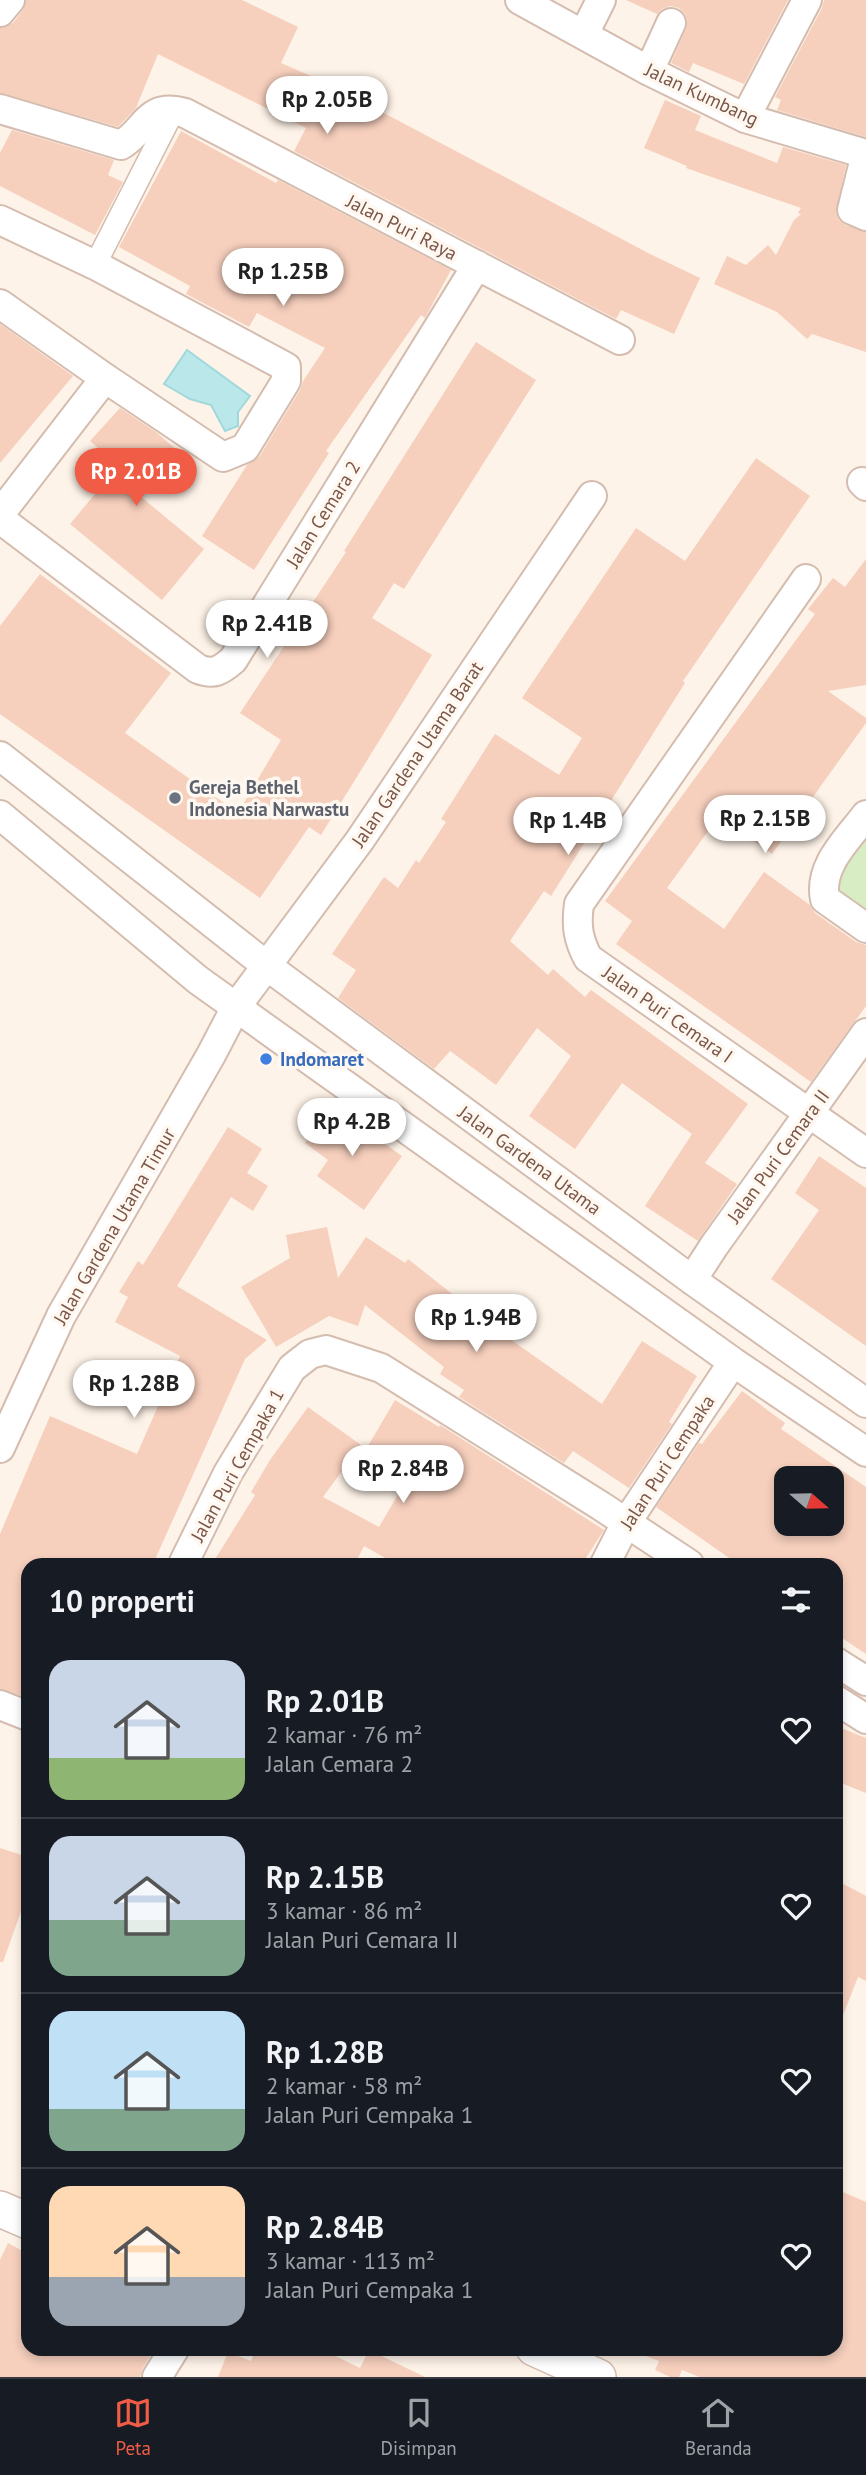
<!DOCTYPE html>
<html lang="id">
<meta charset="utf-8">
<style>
body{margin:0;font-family:"PT Sans",sans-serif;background:#242831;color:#f1f3f6;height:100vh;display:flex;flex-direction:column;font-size:26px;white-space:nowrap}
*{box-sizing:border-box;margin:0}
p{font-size:23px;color:#9ea1a6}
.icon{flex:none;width:38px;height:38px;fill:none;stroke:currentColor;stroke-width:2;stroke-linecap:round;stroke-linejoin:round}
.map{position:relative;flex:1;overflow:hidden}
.sheet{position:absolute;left:21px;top:1558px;width:822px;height:798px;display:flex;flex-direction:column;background:#171b24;border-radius:21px;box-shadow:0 4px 10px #0003}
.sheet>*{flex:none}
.needle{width:46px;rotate:110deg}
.fabs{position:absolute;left:774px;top:1466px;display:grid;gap:14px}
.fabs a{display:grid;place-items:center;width:70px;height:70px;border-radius:14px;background:#171b24;box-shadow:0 4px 10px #0003;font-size:35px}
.price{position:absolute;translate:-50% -60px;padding:0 16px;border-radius:24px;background:#fff;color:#222;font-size:23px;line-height:46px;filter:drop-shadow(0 2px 4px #0008)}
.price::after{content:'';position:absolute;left:50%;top:42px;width:21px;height:16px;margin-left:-10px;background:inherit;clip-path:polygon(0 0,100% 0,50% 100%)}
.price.active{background:#f05c45;color:#fff}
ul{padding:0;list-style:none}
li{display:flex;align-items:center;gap:21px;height:175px;padding:0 28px}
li+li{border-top:2px solid #363941}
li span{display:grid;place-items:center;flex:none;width:196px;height:140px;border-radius:21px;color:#555}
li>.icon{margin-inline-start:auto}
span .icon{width:84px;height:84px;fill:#fffc;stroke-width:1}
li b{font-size:30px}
h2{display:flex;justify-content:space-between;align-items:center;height:84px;padding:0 28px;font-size:30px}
.tab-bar{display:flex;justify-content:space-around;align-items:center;height:98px;border-top:2px solid #363941;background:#171b24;font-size:19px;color:#9ea1a6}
.tab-bar a{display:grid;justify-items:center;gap:4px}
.tab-bar .active{color:#f05c45}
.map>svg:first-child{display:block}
.green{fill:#d9edc5}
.water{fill:#bae7ea;stroke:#a0d8dc;stroke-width:2}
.building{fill:#f6cfbd;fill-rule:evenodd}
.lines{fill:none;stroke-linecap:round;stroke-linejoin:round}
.pedestrian-casing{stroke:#d4bcaf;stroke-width:24}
.minor-casing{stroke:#d4bcaf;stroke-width:32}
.tertiary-casing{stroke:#d4bcaf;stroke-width:38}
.pedestrian{stroke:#fff;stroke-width:21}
.minor{stroke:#fff;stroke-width:28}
.tertiary{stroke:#fff;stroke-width:35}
.worship-dot{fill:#6b7280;stroke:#fff8f0;stroke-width:2.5}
.shop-dot{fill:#3f7fe0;stroke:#fff8f0;stroke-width:2.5}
.labels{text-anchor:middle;stroke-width:7;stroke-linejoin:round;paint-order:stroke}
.street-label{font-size:19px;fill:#7b5649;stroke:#fff8f0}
.worship-label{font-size:19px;font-weight:bold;fill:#5b616d;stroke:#fff8f0;text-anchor:start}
.shop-label{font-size:19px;font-weight:bold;fill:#366cbe;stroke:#fff8f0;text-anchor:start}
</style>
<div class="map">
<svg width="866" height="2377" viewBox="0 0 866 2377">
<rect width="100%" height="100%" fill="#fef3e8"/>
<path class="green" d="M866 819V916L822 883Z"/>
<path class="water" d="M187 350 250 396 238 412V426L225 431 211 405 190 399 164 384Z"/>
<path class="building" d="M26 0H242L298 27 281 63 329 84 650 254 700 278 674 334 621 310 616 319 294 151 306 128 158 54 136 108 118 127 0 93V28L13 23 23 10Z
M626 0H788L744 84 693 63 689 72 671 63 686 29 687 21 685 14 679 8 670 6 662 9 657 14Z
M824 0H866V137L777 110 781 100 775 97 822 8Z
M665 100 701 116 695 130 777 163 783 147 846 165 836 213 839 220 845 225 866 232V352L812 334 807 339 777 312 714 284 727 256 746 265 768 245 776 255 794 220 801 214 798 213 801 208 686 168 687 166 644 148Z
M12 130 114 160 108 175 123 182 95 235 0 186V153Z
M181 131 276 183 278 180 451 270 425 318 421 315 326 451 329 453 254 570 202 536 247 465 259 457 300 390 303 381 325 348 257 313 249 327 186 294 190 286 119 247Z
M0 324 73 376 0 463Z
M476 342 536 380 404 589 394 583 372 618 432 655 321 835 309 827 260 898 0 714V626L40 574 171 673 125 733 238 813 281 740 240 713 346 552 344 551Z
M120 408 156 432 178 451 140 496 204 549 162 600 70 524 115 470 105 454 90 441Z
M756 458 810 496 683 681 685 683 551 896 544 891 510 941 548 975 553 969 585 997 591 990 748 1104 705 1163 737 1184 698 1241 645 1206 692 1134 622 1083 575 1149 529 1116 571 1056 537 1028 496 1085 450 1051 434 1069 338 998 356 970 332 954 384 877 398 888 416 860 419 863 446 822 441 819 495 734 559 775 582 738 522 698 636 528 685 561Z
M866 559V685L828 691 866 718V723L772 854 719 816 667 888 724 929 764 872 810 905 815 913 856 942 866 945V1006L811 1082 616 944 632 921 605 901 815 614 808 609 833 578 845 587Z
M332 1106 402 1156 364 1210 317 1176 328 1160 305 1143Z
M228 1127 262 1149 247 1173 268 1186 253 1211 231 1197 177 1286 267 1340 245 1359 153 1564H28V1684L23 1696 0 1689V1534L50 1416 137 1454 180 1356 115 1322 128 1297 119 1292 138 1261 143 1265Z
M819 1156 866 1188V1346L771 1279 819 1210 795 1193Z
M327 1227 338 1278 366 1237 405 1263 408 1259 480 1316 479 1317 602 1404 642 1341 697 1376 669 1422 672 1424 629 1488 573 1451 564 1463 459 1397 464 1390 440 1374 444 1367 365 1305 358 1326 329 1316 276 1347 241 1287 290 1258 286 1235Z
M742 1391 785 1423 781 1429 866 1487V1654L836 1634V1564H738L656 1507 699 1443 702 1444ZM786 1479H831V1524H786Z
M395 1400 439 1427 440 1425 604 1530 582 1564H396L364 1546 355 1564H212L255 1495 251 1492 270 1460 308 1407 361 1445 323 1497 379 1527 407 1479 404 1478 409 1470 368 1446Z
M836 1726 866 1738V1793L836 1781Z
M0 1848 28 1857V1892L3 1962H0Z
M836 1880 866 1896V1981L858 1977 838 2028Z
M836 2189 866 2202V2377H700L682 2370 679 2377H670L655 2370 659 2361 630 2350 836 2348Z
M8 2243 28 2254V2348H155L143 2368 140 2377H0V2260Z
M256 2348H319L360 2368 369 2350 425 2377H218L228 2352 251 2361Z"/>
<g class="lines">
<g class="pedestrian-casing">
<path id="pedestrian" d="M95 265 174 110"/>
</g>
<g class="minor-casing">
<path id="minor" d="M520 0 649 71 745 118 866 154
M0 12 10 0
M584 34 601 0
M649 71 671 23
M0 109 121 145C147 130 146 102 185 113L620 340
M745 118 807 0
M866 154 852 210 866 216
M0 220 95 265 286 367V381L245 448 223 457 105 378 0 304
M862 482 866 486
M0 514 105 378
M0 519 198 669C214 675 220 671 233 660L477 265
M806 579 579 904C576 926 578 939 588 958L866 1153
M0 756 267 966 692 1280 866 1403
M0 815 198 980 733 1362 866 1452
M866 815C848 839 818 866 825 899L866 928
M692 1280 714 1246 866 1033
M0 1448 61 1316 211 1055 236 1007 360 840 592 496
M183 1564 228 1473 292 1368 310 1354 326 1350 381 1368 601 1506 689 1564
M605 1564 626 1523 733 1362
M836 1662 866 1681
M836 1700 866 1719
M0 1705 28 1716
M157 2377 175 2348"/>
</g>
<g class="tertiary-casing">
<path id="tertiary" d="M0 2209 28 2221
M534 2348 598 2377"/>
</g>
<use href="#pedestrian" class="pedestrian"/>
<use href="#minor" class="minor"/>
<use href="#tertiary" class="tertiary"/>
</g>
<circle class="worship-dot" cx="175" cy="798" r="7"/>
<circle class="shop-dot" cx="266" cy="1059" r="7"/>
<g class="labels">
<g class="street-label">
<text transform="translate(702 94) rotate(25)" y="7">Jalan Kumbang</text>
<text transform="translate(402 227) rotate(27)" y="7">Jalan Puri Raya</text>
<text transform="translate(323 514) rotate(-58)" y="7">Jalan Cemara 2</text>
<text transform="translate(417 754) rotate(-56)" y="7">Jalan Gardena Utama Barat</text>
<text transform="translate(668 1014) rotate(35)" y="7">Jalan Puri Cemara I</text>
<text transform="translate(778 1156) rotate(-54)" y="7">Jalan Puri Cemara II</text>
<text transform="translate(530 1160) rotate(36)" y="7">Jalan Gardena Utama</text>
<text transform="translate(114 1226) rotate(-60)" y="7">Jalan Gardena Utama Timur</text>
<text transform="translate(667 1462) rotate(-57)" y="7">Jalan Puri Cempaka</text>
<text transform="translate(237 1465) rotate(-61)" y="7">Jalan Puri Cempaka 1</text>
</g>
<g class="worship-label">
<text x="189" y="794">Gereja Bethel<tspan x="189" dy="22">Indonesia Narwastu</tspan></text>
</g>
<g class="shop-label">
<text x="280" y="1066">Indomaret</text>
</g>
</g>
</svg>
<div class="fabs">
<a><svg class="needle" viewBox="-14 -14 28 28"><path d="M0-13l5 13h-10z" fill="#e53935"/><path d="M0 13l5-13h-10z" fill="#9ea1a6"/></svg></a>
</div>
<b class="price" style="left:327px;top:136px">Rp 2.05B</b>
<b class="price" style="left:283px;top:308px">Rp 1.25B</b>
<b class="price active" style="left:136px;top:508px">Rp 2.01B</b>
<b class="price" style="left:267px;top:660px">Rp 2.41B</b>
<b class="price" style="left:765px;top:855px">Rp 2.15B</b>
<b class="price" style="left:568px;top:857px">Rp 1.4B</b>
<b class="price" style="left:352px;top:1158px">Rp 4.2B</b>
<b class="price" style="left:476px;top:1354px">Rp 1.94B</b>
<b class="price" style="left:134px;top:1420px">Rp 1.28B</b>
<b class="price" style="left:403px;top:1505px">Rp 2.84B</b>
<section class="sheet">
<h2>10 properti<svg class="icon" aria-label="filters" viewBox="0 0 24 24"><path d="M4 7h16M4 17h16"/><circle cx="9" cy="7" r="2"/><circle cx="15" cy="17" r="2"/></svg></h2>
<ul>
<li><span style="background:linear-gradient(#c9d6e8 70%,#8fb573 0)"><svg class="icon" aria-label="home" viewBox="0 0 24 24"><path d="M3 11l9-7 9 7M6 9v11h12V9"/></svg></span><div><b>Rp 2.01B</b><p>2 kamar · 76 m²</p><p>Jalan Cemara 2</p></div><svg class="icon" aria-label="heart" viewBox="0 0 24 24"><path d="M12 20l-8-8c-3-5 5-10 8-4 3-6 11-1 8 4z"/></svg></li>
<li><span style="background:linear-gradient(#c9d6e8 60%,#7fa58c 0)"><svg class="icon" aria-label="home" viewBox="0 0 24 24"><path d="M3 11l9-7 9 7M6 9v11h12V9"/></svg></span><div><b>Rp 2.15B</b><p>3 kamar · 86 m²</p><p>Jalan Puri Cemara II</p></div><svg class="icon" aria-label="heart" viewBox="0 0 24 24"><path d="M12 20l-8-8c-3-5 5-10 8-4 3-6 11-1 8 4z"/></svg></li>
<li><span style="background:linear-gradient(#bfe0f5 70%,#7fa58c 0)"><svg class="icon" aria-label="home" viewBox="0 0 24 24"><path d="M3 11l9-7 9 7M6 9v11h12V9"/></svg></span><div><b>Rp 1.28B</b><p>2 kamar · 58 m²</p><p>Jalan Puri Cempaka 1</p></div><svg class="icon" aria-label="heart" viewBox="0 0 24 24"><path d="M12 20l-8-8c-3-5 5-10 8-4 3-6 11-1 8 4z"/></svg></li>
<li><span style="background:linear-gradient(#ffd9b3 65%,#9aa5b1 0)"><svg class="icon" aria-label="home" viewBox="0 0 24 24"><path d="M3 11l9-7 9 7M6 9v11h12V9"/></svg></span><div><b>Rp 2.84B</b><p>3 kamar · 113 m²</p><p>Jalan Puri Cempaka 1</p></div><svg class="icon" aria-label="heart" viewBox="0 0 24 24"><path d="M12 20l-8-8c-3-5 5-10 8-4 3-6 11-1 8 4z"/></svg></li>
</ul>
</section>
</div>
<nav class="tab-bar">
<a class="active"><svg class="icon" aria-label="map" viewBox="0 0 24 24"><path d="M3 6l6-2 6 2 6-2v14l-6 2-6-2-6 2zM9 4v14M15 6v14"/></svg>Peta</a>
<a><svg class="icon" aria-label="saved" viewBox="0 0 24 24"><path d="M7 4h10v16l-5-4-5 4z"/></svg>Disimpan</a>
<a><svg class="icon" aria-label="home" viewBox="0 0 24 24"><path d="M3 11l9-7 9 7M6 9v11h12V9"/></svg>Beranda</a>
</nav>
